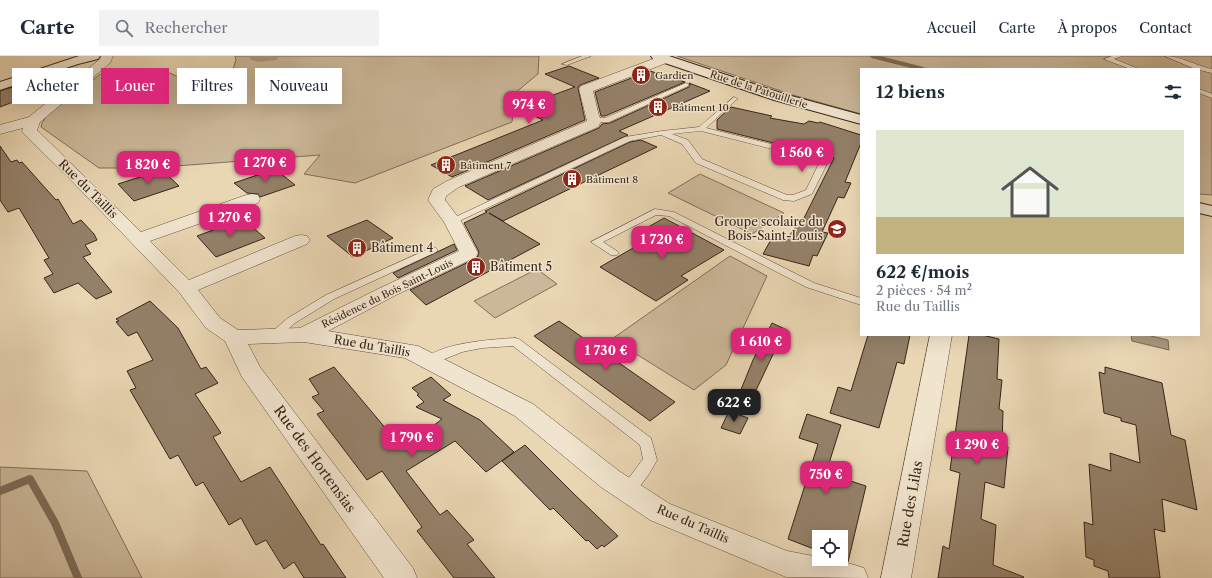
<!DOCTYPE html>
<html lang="fr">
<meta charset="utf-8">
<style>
body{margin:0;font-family:"Libre Caslon Text",serif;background:#f2f2f3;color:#1f2937;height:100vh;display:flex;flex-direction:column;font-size:15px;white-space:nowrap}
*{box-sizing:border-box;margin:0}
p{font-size:13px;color:#747a83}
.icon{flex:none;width:22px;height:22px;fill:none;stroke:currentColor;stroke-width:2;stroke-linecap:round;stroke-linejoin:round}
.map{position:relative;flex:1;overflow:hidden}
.details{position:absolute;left:860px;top:12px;width:340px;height:268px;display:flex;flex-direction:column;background:#fff;border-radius:0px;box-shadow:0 4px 16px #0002}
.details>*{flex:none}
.top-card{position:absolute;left:12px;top:12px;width:380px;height:36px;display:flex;gap:8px}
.buttons{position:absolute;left:812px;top:474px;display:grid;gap:8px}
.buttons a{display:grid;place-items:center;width:36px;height:36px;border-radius:0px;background:#fff;box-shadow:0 4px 16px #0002;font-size:20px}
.price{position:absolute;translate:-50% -34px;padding:0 9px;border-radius:8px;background:#db2777;color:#fff;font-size:13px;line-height:26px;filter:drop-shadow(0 1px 2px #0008)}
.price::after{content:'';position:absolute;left:50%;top:24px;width:12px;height:9px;margin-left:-6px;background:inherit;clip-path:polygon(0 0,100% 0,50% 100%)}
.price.current{background:#222;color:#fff}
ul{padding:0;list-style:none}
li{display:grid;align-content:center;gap:8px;height:212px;padding:0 16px}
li+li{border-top:1px solid #e0e1e3}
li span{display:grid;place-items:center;height:124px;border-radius:0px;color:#555}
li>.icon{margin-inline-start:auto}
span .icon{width:72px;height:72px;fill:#fffc;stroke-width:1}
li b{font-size:17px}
h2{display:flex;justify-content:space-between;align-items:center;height:48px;padding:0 16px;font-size:17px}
.chip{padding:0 14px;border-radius:0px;background:#fff;box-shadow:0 4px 16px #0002;font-size:14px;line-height:36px}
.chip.current{background:#db2777;color:#fff}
header{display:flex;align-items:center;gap:24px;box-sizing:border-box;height:56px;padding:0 20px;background:#fff;border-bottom:1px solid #e0e1e3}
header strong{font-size:19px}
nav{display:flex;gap:22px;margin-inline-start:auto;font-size:14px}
.search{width:280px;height:36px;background:#f2f2f3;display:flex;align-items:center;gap:10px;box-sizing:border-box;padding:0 14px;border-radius:0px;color:#747a83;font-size:15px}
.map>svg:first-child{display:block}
.green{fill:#cbb899;stroke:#826e59}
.water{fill:#ad9a7f;stroke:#7e6b56}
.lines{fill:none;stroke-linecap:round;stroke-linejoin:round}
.stream-far1{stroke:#7e6b56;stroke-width:4}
.stream{stroke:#7e6b56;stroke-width:8}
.river{fill:#ad9a7f;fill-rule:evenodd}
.building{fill:#948169;stroke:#382519}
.lane-casing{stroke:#645140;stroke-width:1}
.street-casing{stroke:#645140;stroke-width:1}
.secondary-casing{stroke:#382519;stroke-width:2}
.lane{fill:#f1e4ce;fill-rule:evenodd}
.street{fill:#f1e4ce;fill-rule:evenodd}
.secondary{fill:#f1e4ce;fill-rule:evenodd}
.labels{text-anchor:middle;stroke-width:3;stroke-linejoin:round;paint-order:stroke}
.far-poi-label{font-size:10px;fill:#382519;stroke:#f1e4ce;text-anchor:start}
.far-street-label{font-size:10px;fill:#382519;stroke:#f1e4ce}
.street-label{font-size:12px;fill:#382519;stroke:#f1e4ce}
.poi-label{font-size:12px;fill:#382519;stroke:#f1e4ce;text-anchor:start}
.near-street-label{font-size:14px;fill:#382519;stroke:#f1e4ce}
</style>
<header>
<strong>Carte</strong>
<div class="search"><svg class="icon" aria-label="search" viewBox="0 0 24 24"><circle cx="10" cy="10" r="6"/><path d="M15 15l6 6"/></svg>Rechercher</div>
<nav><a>Accueil</a><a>Carte</a><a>À propos</a><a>Contact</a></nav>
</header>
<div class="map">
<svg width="1212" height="522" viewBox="0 0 1212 522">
<rect width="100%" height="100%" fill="#e9d6b3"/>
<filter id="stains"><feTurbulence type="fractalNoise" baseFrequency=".005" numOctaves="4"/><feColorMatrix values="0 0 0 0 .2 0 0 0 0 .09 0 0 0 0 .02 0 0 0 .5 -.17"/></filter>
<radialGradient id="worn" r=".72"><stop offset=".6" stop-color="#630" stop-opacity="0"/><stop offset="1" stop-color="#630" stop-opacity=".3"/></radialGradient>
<path class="green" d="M235 0H539L538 18 515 37 512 66 355 127 304 118 320 99 150 112H99L41 71 42 67 48 58 102 17 123 14 134 18 170 17 188 26 233 13 236 4Z
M677 0H1212V139L1199 138V13H861V58L793 39Z
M700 118 784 157 752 178 668 137Z
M730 200 767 220 726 309 694 334 612 283Z
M537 213 557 228 495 262 474 245Z
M0 411 87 415 142 522H0Z"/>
<path class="water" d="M1131 279H1147L1168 284 1169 294 1132 285Z"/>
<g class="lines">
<path class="stream-far1" d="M872 0 923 13"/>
<path class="stream" d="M0 435 30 423 55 467 78 522"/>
<path class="river" d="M248 0H279L276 4 258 6 251 4Z"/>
</g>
<path class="building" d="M569 10 599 22 580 29 578 32 585 64 452 121 431 109 543 64 518 52 575 31 545 18Z
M650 15 685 26 605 60H601L595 36Z
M689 27 710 35 619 75 628 79 488 144 465 130 599 72 602 68 610 67 689 31 690 29Z
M22 28 42 35 0 51V35Z
M731 51 772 60 770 62 804 68 809 65 818 67 820 66 861 79V87L845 126 851 127 844 142 838 141 822 176 828 177 817 200 813 199 809 210 763 198 773 180 787 183 797 169 800 170 834 102 717 73V64Z
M641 84 657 91 503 165 489 157 540 188 426 249 410 234 477 202 479 196 464 167 487 156 485 155 630 86Z
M0 90 11 106 17 104 19 107 22 106 56 144 58 143 73 168 81 164 94 178 97 184 85 189 91 198 83 201 112 236 96 243 78 227 54 237 44 222 53 218 44 204 49 202 19 152 8 156 0 144Z
M275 113 295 129 260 141 258 138 247 137 234 127Z
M162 114 179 130 134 145 118 128Z
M664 162 724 194 681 220 688 224 656 245 600 211 654 180 643 174Z
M243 163 265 182 216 201 197 180Z
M367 164 393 182 353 201 327 180Z
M454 188 457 194 398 222 393 217Z
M150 245 178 272 201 313 206 311 218 327 195 338 221 377 213 381 241 426 270 411 321 489 323 488 346 522H304L294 506 284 513 266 484 256 489 241 462 229 469 203 426 196 430 178 399 170 403 130 334 136 332 127 315 153 304 137 276 128 280 116 266 119 265 116 263Z
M559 265 675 346 650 365 534 280Z
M772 267 785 273 750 347 738 341 753 304Z
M868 279H910L904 308 897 306 879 372 830 357 838 331 851 335Z
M969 279H982L999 283 997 323 1002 324 999 353 1003 355 1002 389 1008 391 1004 432 985 426 981 463 996 469 993 509 1024 521 1023 522H938L943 490 949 493 960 417 950 414Z
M334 311 387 374 392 372 407 390 442 363 416 351 424 346 417 339 419 338 412 332 431 321 451 339 443 344 480 364 514 396 486 416 455 385 406 415 440 459 447 454 474 484 467 488 495 522H454L417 475 422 471 382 415 367 424 317 358 324 355 312 341 319 338 309 323Z
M1105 311 1162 327 1171 379 1185 384 1197 454 1162 443 1165 476 1154 473 1160 522H1109L1108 515 1094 510V504L1086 501 1084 466 1093 469 1089 408 1111 415 1110 397 1140 407 1136 369 1121 365V362L1104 357 1099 316 1105 318Z
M729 355 748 362 740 378 721 372Z
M807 358 841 369 826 417 866 430 848 506 839 503H841V481H819V495L788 483 818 388 799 382Z
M525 389 573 437 618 480 604 491 602 489 597 493 588 484 586 485 553 452 550 454 502 405Z"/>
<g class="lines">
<g class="lane-casing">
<path id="lane" d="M582 0H591L567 9 562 8Z
M1112 0H1122L1114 3 1139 13H1130L1104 3Z
M1165 0C1181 0 1196 10 1212 13V17L1195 13Z
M686 27 689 29 688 30 609 66H595L591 64 595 62H605Z
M1199 33 1212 38V42L1199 37Z
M734 41 738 43 736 44 706 72 828 102 829 104 812 138 794 145 783 144 696 107 682 88 661 79 630 85 455 167 452 168 447 165 625 81 662 75 699 71ZM701 75 820 105 806 134 793 139H787L702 103 688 84 672 78Z
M655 153 674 156 814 227 861 242V249L806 231 669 160 656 159 603 186 617 195 619 197 617 199H611L591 186Z
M433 191 436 192 438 194 436 196 334 243 295 267 278 282H270L268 279 288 262 326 239Z
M515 282 519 283 651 382 657 404C651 415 636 443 622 438L620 434 643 403 640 389 513 290 482 292 462 296 430 309 426 308 424 305C435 287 495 283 515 282Z"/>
</g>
<g class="street-casing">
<path id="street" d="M101 0H113L110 7 40 66 37 74 141 176 246 139 252 138 258 139 260 143 258 147 150 185 189 224 295 180 301 179 307 180 310 184 307 188 198 234 220 262 238 274 300 272 380 232 459 195 444 166 428 144 433 133 447 125 587 65 579 33 581 30 661 0H669L671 3 669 6 593 35 599 60 602 64 598 71 459 131 446 140 445 144 461 165 478 197 476 201 394 240 328 275 418 290 533 348 619 415 670 448 787 495 819 501V503C834 503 849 507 864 512L868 522 786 521 650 464 601 431 515 360 405 302 304 286 248 288 260 311 413 512 417 522H384L242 321 225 285 206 272 179 236 68 121 24 78 22 75 23 72 0 78V69L29 61 100 3Z
M930 279H952L911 522H881Z"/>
</g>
<g class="secondary-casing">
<path id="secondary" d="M79 0H100L98 3 78 8 0 34V26Z
M651 0H669L784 38 861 59V68L774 44 653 3Z
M1199 147 1212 150V160L1199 157Z"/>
</g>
<use href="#lane" class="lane"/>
<use href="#street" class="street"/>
<use href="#secondary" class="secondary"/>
</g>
<defs>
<g id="building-disc" transform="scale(1)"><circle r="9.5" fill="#8f2418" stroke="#f1e4ce"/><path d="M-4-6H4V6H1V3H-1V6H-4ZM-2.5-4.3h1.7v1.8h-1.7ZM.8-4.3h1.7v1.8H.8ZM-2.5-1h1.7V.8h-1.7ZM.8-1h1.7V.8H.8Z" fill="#fff"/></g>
<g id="school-disc" transform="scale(1)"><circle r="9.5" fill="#8f2418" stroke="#f1e4ce"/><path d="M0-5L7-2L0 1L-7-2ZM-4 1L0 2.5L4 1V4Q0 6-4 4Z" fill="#fff"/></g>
</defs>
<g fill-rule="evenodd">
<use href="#building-disc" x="641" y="19"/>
<use href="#building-disc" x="658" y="51"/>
<use href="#building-disc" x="446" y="109"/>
<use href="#building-disc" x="572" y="123"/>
<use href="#school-disc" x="837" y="173"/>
<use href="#building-disc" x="357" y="192"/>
<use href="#building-disc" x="476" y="211"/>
</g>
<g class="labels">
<g class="far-poi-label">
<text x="655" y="23">Gardien</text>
<text x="672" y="55">Bâtiment 10</text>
<text x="460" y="113">Bâtiment 7</text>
<text x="586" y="127">Bâtiment 8</text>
</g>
<g class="far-street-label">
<text transform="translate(759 33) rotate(18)" y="4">Rue de la Patouillerie</text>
<text transform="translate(387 237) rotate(-26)" y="4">Résidence du Bois Saint-Louis</text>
</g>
<g class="street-label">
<text transform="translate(88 133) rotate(45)" y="4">Rue du Taillis</text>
<text transform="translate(372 290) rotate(10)" y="4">Rue du Taillis</text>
<text transform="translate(693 468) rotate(24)" y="4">Rue du Taillis</text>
</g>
<g class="poi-label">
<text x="823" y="170" text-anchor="end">Groupe scolaire du<tspan x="823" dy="14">Bois-Saint-Louis</tspan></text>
<text x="371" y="196">Bâtiment 4</text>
<text x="490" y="215">Bâtiment 5</text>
</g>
<g class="near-street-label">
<text transform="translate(315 403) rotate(54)" y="5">Rue des Hortensias</text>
<text transform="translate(910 448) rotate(-80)" y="5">Rue des Lilas</text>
</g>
</g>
<rect width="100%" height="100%" filter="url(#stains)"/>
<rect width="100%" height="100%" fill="url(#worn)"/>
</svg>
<div class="buttons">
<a><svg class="icon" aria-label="locate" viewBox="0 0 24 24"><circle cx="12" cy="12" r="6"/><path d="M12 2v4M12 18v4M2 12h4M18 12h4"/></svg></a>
</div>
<b class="price" style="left:529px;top:69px">974 €</b>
<b class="price" style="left:802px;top:117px">1 560 €</b>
<b class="price" style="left:265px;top:127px">1 270 €</b>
<b class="price" style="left:148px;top:129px">1 820 €</b>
<b class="price" style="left:230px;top:182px">1 270 €</b>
<b class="price" style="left:662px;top:204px">1 720 €</b>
<b class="price" style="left:761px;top:306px">1 610 €</b>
<b class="price" style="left:606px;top:315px">1 730 €</b>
<b class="price current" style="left:734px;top:367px">622 €</b>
<b class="price" style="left:412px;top:402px">1 790 €</b>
<b class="price" style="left:977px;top:409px">1 290 €</b>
<b class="price" style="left:826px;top:439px">750 €</b>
<div class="top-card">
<a class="chip">Acheter</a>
<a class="chip current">Louer</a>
<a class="chip">Filtres</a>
<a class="chip">Nouveau</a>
</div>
<section class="details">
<h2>12 biens<svg class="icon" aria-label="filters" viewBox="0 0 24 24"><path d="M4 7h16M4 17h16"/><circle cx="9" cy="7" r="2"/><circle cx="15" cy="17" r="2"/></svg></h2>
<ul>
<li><span style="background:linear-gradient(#dfe7d0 70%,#c2b280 0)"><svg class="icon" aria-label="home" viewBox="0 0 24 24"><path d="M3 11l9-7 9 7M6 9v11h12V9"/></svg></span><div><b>622 €/mois</b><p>2 pièces · 54 m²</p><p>Rue du Taillis</p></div></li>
</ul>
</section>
</div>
